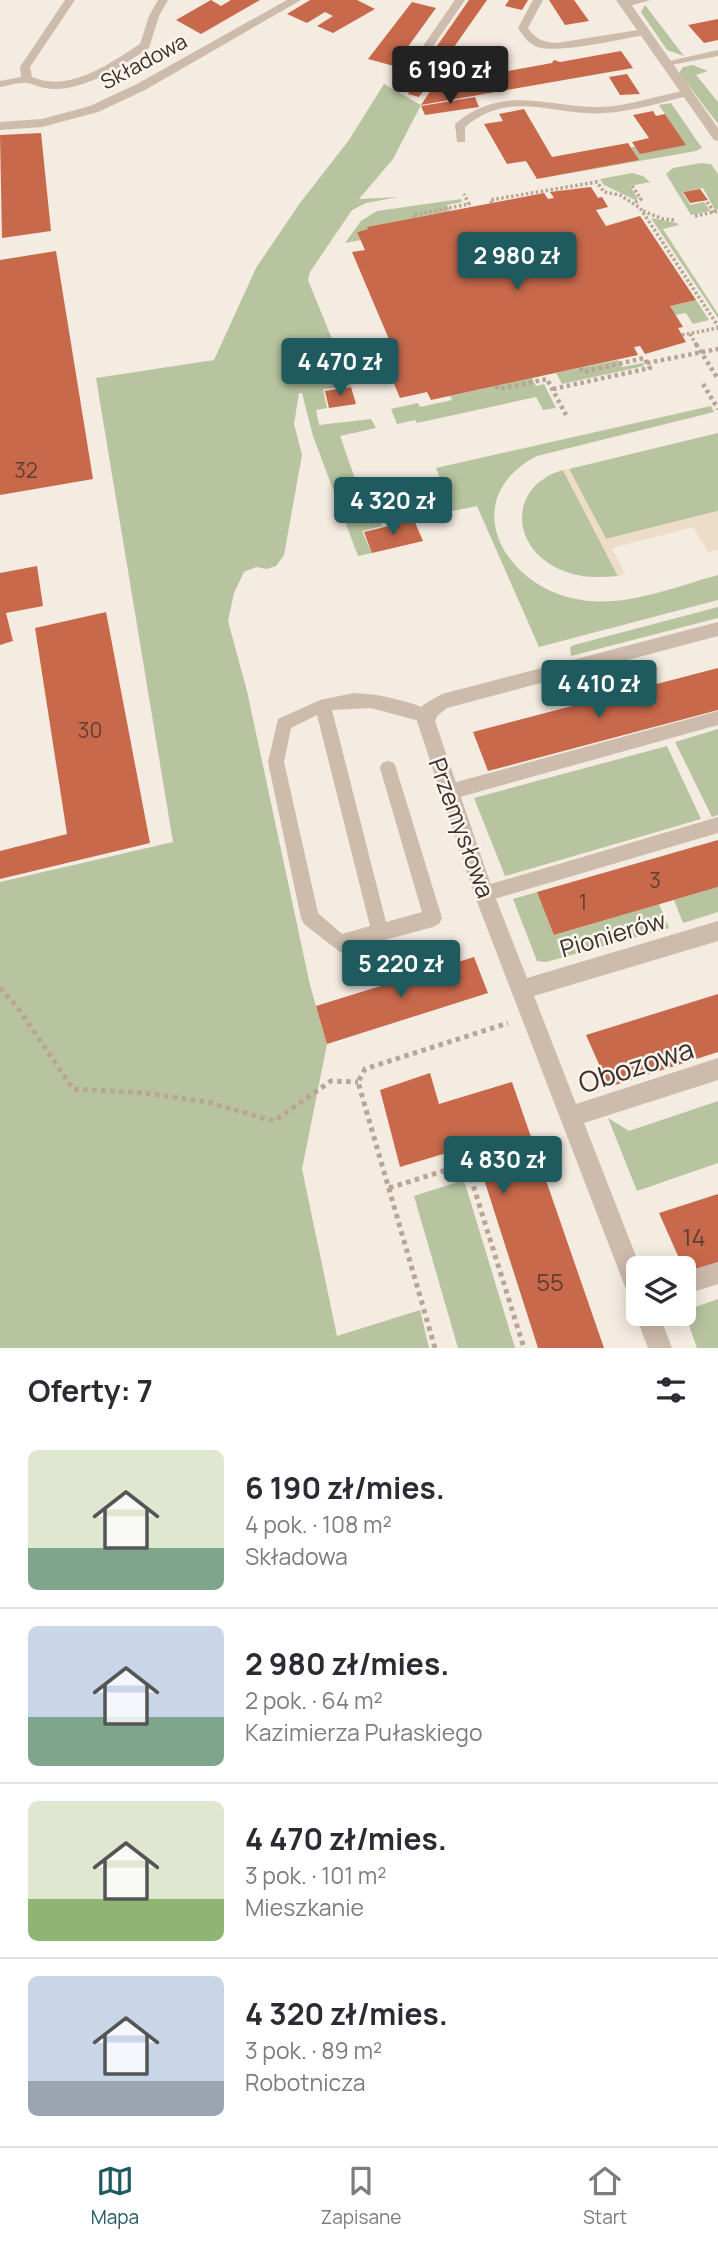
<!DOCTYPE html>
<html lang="pl">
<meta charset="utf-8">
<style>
body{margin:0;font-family:Manrope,sans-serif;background:#f2f2f3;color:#2b2b33;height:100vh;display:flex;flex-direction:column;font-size:26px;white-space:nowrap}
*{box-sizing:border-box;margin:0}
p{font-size:23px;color:#7c7c81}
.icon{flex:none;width:38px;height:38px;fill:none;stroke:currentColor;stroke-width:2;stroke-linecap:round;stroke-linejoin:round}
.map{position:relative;height:1348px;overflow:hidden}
.panel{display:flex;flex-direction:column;background:#fff;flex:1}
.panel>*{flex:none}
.fabs{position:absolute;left:626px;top:1256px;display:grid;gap:14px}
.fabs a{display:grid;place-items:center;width:70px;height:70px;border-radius:10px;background:#fff;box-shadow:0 4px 18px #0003;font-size:35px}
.price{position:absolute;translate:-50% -60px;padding:0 16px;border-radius:7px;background:#1f5a5e;color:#fff;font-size:23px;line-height:46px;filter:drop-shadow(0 2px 4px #0008)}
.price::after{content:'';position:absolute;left:50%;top:42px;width:21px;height:16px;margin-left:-10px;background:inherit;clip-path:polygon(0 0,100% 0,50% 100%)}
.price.current{background:#222;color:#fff}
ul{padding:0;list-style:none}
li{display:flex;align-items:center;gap:21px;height:175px;padding:0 28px}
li+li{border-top:2px solid #e1e1e2}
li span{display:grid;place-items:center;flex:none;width:196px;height:140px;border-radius:10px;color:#555}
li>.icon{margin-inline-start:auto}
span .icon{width:84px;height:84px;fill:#fffc;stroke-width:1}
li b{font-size:30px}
h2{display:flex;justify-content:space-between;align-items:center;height:84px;padding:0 28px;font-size:30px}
.tab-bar{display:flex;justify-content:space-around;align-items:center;height:98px;border-top:2px solid #e1e1e2;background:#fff;font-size:19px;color:#7c7c81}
.tab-bar a{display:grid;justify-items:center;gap:4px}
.tab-bar .current{color:#1f5a5e}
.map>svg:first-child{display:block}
.green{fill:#b8c4a0}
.plaza{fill:#ecdcc8}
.building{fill:#c8694b}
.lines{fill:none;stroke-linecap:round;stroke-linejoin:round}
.path-far2{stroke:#b9a596;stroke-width:3.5;stroke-dasharray:2.5 2.5;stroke-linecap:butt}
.path-far1{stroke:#b9a596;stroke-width:4.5;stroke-dasharray:3.5 3.5;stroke-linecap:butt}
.path{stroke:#b9a596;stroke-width:5;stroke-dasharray:4.5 4.5;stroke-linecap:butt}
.lane{fill:#cdbbac;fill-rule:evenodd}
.street{fill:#cdbbac;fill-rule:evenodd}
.labels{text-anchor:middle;stroke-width:5;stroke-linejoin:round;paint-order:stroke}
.far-street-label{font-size:21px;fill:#3b302b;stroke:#fbf5ee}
.number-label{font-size:21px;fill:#5e3e33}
.street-label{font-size:24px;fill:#3b302b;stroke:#fbf5ee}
.near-number-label{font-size:24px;fill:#5e3e33}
.near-street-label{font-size:28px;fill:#3b302b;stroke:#fbf5ee}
</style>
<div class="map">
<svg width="718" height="1348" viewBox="0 0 718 1348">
<rect width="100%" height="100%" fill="#f4ebe1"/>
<path class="green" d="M645 5 684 56 667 50 641 12Z
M693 65 708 71 696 75 718 102V124L679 73 683 67Z
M384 84 421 105 393 159 359 199 398 197 366 203 352 210 310 272 308 280 351 386 323 389 327 408 316 410 319 425 371 419 376 428 340 436 361 496 370 494 382 526 362 531 372 553 358 556 313 436 302 393H299L294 424 302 455 284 555 276 566 267 569 256 567 244 572 234 593 228 621 247 691 310 985 327 1044 302 1169 337 1336 420 1310 429 1348H0V882L173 842 96 378 214 360 256 268 300 203 349 140Z
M671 103 702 148 696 151 537 179 638 160 631 147 685 144 659 105Z
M701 163 711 164 718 174V209L715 210 703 188 682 192 690 205 704 202 710 211 691 215 666 174 673 168Z
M632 173 643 176 650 182 630 186 638 199 635 200 604 185 600 179Z
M461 199 462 202 447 205 450 211 368 227V229L357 232 361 240 345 243 361 221 377 211Z
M651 218 677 223 679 225 663 229 718 314V318Z
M696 300 709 320 693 324 686 313 675 315 670 306Z
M618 360 622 367 643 363 644 366 562 384 556 373Z
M532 378 536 386 544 384 556 408 543 410 536 397 417 423 415 420 397 424 391 409 418 403 420 407 452 400 450 396Z
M711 406 714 412 537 456C458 497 500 581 571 598 620 610 671 588 718 575V600L539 647 477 506 389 524 377 492 409 485 421 515 452 509 436 468Z
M718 433V511L606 539 569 469Z
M563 470 618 576C598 578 578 578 559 569 510 547 508 486 563 470Z
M718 607V618L571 656 570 647 574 645Z
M718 729V815L712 817 675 742Z
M667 746 701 819 505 876 474 798Z
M718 887V912L683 923 674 900Z
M537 892 555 935 659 904 669 928 546 962 537 961 513 899Z
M718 1101V1163L637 1191 608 1118 629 1131Z
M464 1180 515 1348H458L414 1196Z
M718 1299V1348H697L684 1311Z"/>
<path class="plaza" d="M569 469 606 539 718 511V550L708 552 693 527 612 548 625 574 618 576 563 470Z"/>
<path class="building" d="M211 0 221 6 231 0H260L201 34 176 20Z
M310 0H357L375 9 333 33 317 26 333 16 325 12 307 23 287 14Z
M469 0H487L419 97 408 94 410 90 407 89Z
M509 0H528L522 10 505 6Z
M549 0H574L589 21 565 25Z
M412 2 436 8 394 66 368 59Z
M718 19V40L704 43 688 25Z
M621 51 633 68 421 105 435 84 552 63 554 60 560 62Z
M627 74 640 94 620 95 609 77Z
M475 97 479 107 425 115 421 106Z
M524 109 552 157 628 143 639 160 537 179 526 161 507 164 484 124 503 121 499 114Z
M653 111 656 116 665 114 686 145 640 154 632 142 649 138 633 115Z
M41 133 51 231 2 238 0 135Z
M591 187 598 198 602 197 608 207 596 210 606 226 640 216 696 300 670 306 683 327 678 328 686 342 645 354 640 346 634 347 638 355 431 400 427 392 400 398 378 346 391 344 352 252 365 250 357 232 368 229 367 227 544 193 548 199 554 198 550 192Z
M700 189 708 200 690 203 683 192Z
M56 251 93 479 0 495V260Z
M351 387 356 404 329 408 325 391Z
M414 520 423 541 372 553 364 532Z
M37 566 43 606 6 613 13 641 0 645V573Z
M106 612 150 843 0 879V851L67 834 35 628Z
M718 668V710L488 771 473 732Z
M718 840V887L554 935 537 892Z
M474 957 488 993 327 1044 316 1006Z
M718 994V1052L609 1087 586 1035Z
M430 1073 439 1104 512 1082 604 1348H538L473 1145 400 1167 380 1090Z
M718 1194V1262L686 1274 659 1213Z"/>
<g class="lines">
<path class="path-far2" d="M632 186 641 199 634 203
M707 202 714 212
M492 203 490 200 597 182 604 192 620 195 640 208 718 326
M643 211 663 219 675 220
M695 216 718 211
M414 218 413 215 469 204 464 194
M690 334 697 346
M682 335 718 328"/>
<path class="path-far1" d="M696 344 718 379
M580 368 583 372 644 358 647 363
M703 384 718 409
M496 386 498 389 547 379 566 415
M553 389 650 368 647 363 718 349"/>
<path class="path" d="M0 988 18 1008 73 1089 144 1093 207 1102 274 1121 331 1081 358 1082
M389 1188 456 1167 469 1172 524 1348
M435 1348 358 1082 365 1069 508 1023"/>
<path class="lane" d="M65 0H75L30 67 32 77C69 93 109 64 140 44L149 16 158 0H168L159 16 149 48C121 66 88 89 54 89 43 89 36 85 27 83 19 82 8 86 0 87V81L21 77 20 67Z
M455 0H465L409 81H401L400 79Z
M533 0H543L528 28C535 39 543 42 556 43L645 29 650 32 645 35C619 39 560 54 537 47 528 43 523 36 518 28Z
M630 0H651L625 7 620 4Z
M718 50V56L666 66 661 63Z
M687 90 691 91V95C663 102 634 111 606 113 554 117 510 88 465 127V142H457L455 124C503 83 546 108 601 107 630 106 659 95 687 90Z
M354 693C382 694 407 701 433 711L435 716 433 721 427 723 371 708 332 710 386 922 422 912 380 768 382 763 388 761 394 763 396 768 442 918 439 924 433 927 340 952 304 924 301 918 268 762 278 719 320 700ZM317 715 370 926 342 934 318 913 284 762 291 728Z
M718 711V725L449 800 443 797 441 792 443 787 449 784Z
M718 817V833L484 902 478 900 475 894 478 888 484 886Z"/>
<path class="street" d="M287 0H301L145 90 98 112 42 127 0 130V122L42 119 90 106 137 84Z
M616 0H628L718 128V141L714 140Z
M718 622V636L447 708 437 716 435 721 494 894 527 978 718 921V941L534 996 576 1104 718 1058V1080L584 1123 641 1269H639V1303L631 1300 627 1292 474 894 417 721 423 705 442 694Z
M718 1262V1284L684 1295V1272Z
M639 1306V1314H659L672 1348H648L635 1314Z"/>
</g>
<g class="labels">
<g class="far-street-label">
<text transform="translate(144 62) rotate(-28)" y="7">Składowa</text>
</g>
<g class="number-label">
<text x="26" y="478">32</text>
<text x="90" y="738">30</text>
<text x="655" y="888">3</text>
<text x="583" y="910">1</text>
</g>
<g class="street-label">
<text transform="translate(461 828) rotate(70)" y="8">Przemysłowa</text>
<text transform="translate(613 935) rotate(-16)" y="8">Pionierów</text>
</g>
<g class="near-number-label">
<text x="694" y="1246">14</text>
<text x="550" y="1291">55</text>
</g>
<g class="near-street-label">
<text transform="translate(636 1066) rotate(-18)" y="10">Obozowa</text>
</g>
</g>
</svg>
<div class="fabs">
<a><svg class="icon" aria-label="layers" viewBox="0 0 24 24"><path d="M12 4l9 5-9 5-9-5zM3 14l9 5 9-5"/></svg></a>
</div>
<b class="price current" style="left:450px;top:106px">6 190 zł</b>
<b class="price" style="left:517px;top:292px">2 980 zł</b>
<b class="price" style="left:340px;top:398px">4 470 zł</b>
<b class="price" style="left:393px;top:537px">4 320 zł</b>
<b class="price" style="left:599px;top:720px">4 410 zł</b>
<b class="price" style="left:401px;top:1000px">5 220 zł</b>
<b class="price" style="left:503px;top:1196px">4 830 zł</b>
</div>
<section class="panel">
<h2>Oferty: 7<svg class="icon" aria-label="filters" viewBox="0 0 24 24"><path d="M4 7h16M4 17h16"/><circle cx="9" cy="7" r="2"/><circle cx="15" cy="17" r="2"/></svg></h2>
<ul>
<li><span style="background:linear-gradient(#dfe7d0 70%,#7fa58c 0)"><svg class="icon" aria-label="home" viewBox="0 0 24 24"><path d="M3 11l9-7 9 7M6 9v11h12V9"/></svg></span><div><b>6 190 zł/mies.</b><p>4 pok. · 108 m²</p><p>Składowa</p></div></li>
<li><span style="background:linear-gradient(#c9d6e8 65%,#7fa58c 0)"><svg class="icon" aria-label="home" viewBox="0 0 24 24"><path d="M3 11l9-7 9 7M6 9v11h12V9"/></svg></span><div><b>2 980 zł/mies.</b><p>2 pok. · 64 m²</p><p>Kazimierza Pułaskiego</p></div></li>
<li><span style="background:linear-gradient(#dfe7d0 70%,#8fb573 0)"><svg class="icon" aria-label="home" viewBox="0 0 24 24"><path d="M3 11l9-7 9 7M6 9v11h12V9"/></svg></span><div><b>4 470 zł/mies.</b><p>3 pok. · 101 m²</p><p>Mieszkanie</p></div></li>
<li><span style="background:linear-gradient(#c9d6e8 75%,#9aa5b1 0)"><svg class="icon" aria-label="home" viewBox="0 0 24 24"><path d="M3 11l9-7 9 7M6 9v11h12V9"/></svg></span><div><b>4 320 zł/mies.</b><p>3 pok. · 89 m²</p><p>Robotnicza</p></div></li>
</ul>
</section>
<nav class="tab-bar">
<a class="current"><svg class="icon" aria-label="map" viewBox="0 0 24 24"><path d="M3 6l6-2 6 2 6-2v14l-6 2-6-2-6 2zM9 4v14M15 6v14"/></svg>Mapa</a>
<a><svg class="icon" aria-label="saved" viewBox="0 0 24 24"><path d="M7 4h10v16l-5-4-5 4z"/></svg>Zapisane</a>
<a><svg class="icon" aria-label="home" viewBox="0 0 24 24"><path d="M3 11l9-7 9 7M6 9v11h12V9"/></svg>Start</a>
</nav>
